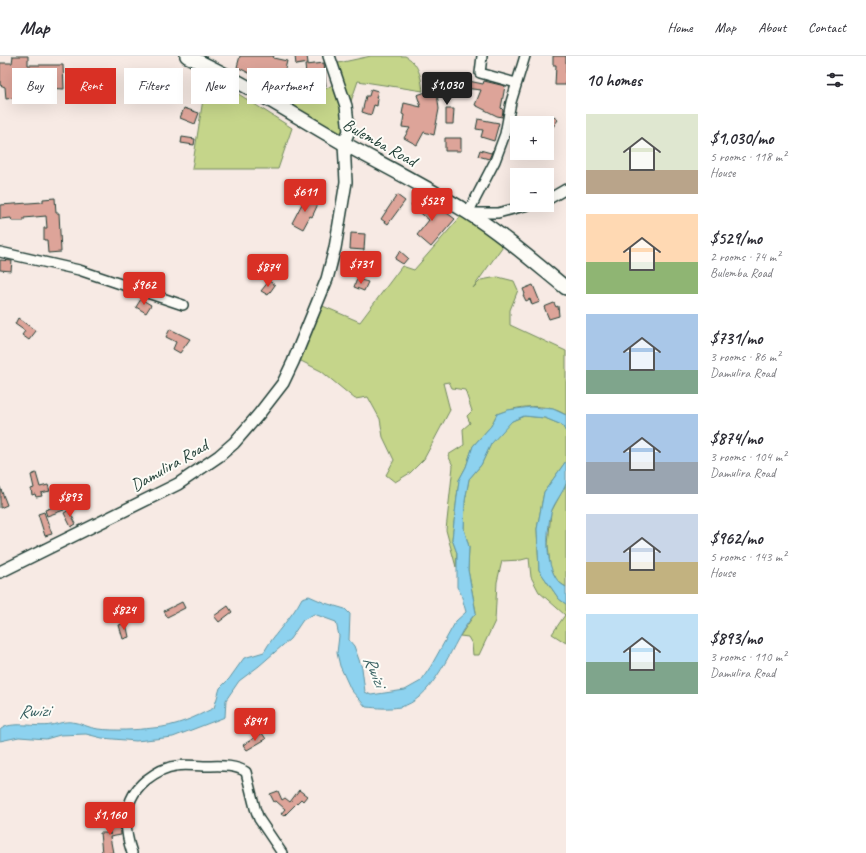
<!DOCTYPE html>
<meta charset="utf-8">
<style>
body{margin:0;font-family:Caveat,sans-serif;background:#f2f2f3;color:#2b2b33;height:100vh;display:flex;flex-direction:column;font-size:15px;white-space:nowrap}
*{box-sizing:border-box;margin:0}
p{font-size:13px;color:#7c7c81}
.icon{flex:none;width:22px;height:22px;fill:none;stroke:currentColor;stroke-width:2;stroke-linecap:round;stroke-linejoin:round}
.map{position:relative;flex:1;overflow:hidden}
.side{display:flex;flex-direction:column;background:#fff;width:300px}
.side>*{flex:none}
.hud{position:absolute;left:12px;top:12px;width:380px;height:36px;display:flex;gap:8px}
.fabs{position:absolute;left:510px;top:60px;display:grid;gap:8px}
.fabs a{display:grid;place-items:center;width:44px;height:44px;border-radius:0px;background:#fff;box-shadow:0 4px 16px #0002;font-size:20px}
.price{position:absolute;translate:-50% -34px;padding:0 9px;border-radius:4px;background:#d93025;color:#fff;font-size:13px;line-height:26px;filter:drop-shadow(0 1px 2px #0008)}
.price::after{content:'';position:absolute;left:50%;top:24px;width:12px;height:9px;margin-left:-6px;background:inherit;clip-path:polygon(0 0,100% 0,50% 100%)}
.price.active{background:#222;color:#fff}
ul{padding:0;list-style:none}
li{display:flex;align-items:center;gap:12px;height:100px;padding:0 20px}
li span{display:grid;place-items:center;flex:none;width:112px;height:80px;border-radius:0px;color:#555}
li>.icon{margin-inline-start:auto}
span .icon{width:48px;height:48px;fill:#fffc;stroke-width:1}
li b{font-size:17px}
h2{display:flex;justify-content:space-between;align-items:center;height:48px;padding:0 20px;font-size:17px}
.tag{padding:0 14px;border-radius:0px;background:#fff;box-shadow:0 4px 16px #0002;font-size:14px;line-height:36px}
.tag.active{background:#d93025;color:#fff}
header{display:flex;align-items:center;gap:24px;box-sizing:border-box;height:56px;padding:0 20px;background:#fff;border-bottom:1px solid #e1e1e2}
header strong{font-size:19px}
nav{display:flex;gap:22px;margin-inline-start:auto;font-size:14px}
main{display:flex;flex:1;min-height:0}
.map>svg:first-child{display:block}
.green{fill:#c5d58a;stroke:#72895f}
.water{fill:#8dd2ef;stroke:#6196a4}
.building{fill:#dda499;stroke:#1f3d34}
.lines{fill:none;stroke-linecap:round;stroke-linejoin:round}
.minor-casing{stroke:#1f3d34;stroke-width:12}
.tertiary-casing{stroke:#1f3d34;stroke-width:14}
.secondary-casing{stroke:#1f3d34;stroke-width:16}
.minor{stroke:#fdfcf7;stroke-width:9}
.tertiary{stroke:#fdfcf7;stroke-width:11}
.secondary{stroke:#fdfcf7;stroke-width:13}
.labels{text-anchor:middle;stroke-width:4;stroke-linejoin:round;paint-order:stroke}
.street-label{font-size:17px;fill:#1f3d34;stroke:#fdfcf7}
.water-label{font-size:18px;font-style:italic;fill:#3a6263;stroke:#fdfcf7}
</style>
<header>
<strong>Map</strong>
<nav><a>Home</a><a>Map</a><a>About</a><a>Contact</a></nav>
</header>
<main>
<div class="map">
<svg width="566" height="797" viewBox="0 0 566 797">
<rect width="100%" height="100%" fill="#f7eae4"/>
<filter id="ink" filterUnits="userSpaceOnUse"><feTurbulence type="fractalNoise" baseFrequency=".025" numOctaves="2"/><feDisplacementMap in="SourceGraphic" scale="8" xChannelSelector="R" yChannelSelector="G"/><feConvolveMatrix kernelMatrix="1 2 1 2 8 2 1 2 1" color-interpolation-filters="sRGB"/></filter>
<g filter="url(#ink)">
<path class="green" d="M371 0H405C419 7 421 21 423 35L358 25 349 51 334 8Z
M207 18 292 72 278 113H192Z
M333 28C340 47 346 64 342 84L272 46C275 43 277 37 280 35 292 27 319 42 333 28Z
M463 158 505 187 473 232 481 224 498 221 514 225 518 234 510 254V269L566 295V359C546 346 517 350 497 358L491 370 473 390 466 411 459 424 452 483 457 497 456 511 446 474 453 410 448 399 464 389 463 373 470 367 467 360 472 355 465 334 452 332 449 326 443 327 450 354 424 403 410 417 395 426 386 419 394 404 383 381 380 363 368 341 355 343 321 315 297 303 318 248 360 266 402 210 414 214Z
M524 360 545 362 562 369 566 376V405L544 436 537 473 539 514 559 543 566 548V587L552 578 565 559 539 536 531 521 529 502 521 504 502 505 497 526 495 565 479 599H473L472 588 468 581 460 580 476 556 468 514 469 491 464 473 465 445 469 423 481 409 491 388 499 377 512 365Z
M566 428V531L557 525 550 510 548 489 551 456Z"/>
<path class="water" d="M531 351 553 353 566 359V376L562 369 545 362 524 360 512 365 491 388 481 409 469 423 465 445 464 473 469 491 468 514 476 557C471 562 467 568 463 574 449 598 430 645 400 651 389 653 377 652 366 651L351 634 340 610 337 597 339 580 336 566 314 558 303 564 290 583 259 610 239 625 226 644 225 661 173 681 136 685 102 682 86 678 60 679 46 683 19 681 0 685V674C10 664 37 672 51 669 58 668 64 665 72 666 81 667 89 672 98 673 116 675 136 674 153 672 175 671 195 661 214 652L220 632 229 623 244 602 264 596C275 576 292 562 302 542L309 540 325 547 345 553 350 558 349 584 354 590 362 612 365 636 371 639 405 634 421 625 431 610 456 565 466 556 461 538 457 531V497L452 483 459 424 466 411 473 390 491 370 497 358 508 354Z
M566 405C566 412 566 420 566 427 565 434 553 448 551 457 546 477 544 521 566 531V548L559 543 539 514 537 473 544 436Z"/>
<path class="building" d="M13 0H28V9H63L64 33 26 31V41H13V42L6 43 5 31 0 29V7H12Z
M240 0H274L273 2 287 5 281 29 263 24 237 11Z
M295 0H307L308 7 296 9Z
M553 0H566V29H555L556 9H553Z
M324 7 326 30H316V17L306 18 305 9Z
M459 23 483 28 484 25 505 30 501 52 503 54 502 61 497 60 475 49 481 34 455 31 456 35 437 37 439 53 434 79 424 76 417 89 404 82 410 72 402 71 404 59 402 58 404 47 421 51 417 39 432 34 431 27Z
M371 33 378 35 376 42 378 43 377 50 374 49 371 59 362 56 366 40H369Z
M184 52 199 57 195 68 180 62Z
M446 53H454L453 68H446Z
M551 59 558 64 547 79V66Z
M478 63 499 67 494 85 481 81 483 74 476 73Z
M182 81 195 83 194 89 181 87Z
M445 82H461V95H445Z
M480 94 491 97 493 94 489 103 478 100Z
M397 139 405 145 388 168 381 163Z
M418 140 437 155 438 153 442 156 443 154 455 163 431 191 417 179 429 164 411 149Z
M55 142 56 157H59L61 196 48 197 47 184H44V172H47L46 160 24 162V165H12L11 162 0 163V149L43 146V143Z
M305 142 318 148 312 161 310 160 303 173 292 167Z
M351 177 365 178 364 194 350 193Z
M400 195 408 202 403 208 395 203Z
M0 204 12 205 11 215 0 214Z
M357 223 368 226 364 235 354 231Z
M269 225 275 229 268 239 261 235Z
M533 229 540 246 532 249 530 243 526 245 523 239 525 238 523 233Z
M141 243 151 249 146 257 136 251Z
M554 247 556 251 558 250 559 260 549 263 544 251Z
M18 262 36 275 29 284 22 279 25 275 15 268Z
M170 273 190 283 180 297 173 293 176 286 166 281Z
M36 417 40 431 48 429 50 435 41 437 42 440 36 441 35 438 32 439 31 433 34 432 31 419Z
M0 431 7 449 0 452Z
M62 448 64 454 47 460 45 454Z
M69 454 76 468 71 471 64 457Z
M44 456 52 478 45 480 38 458Z
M182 546 185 552 167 561 164 555Z
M228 550 232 556 219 566 214 560Z
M126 567 129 581 123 583 119 569Z
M262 677 266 683 247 694 243 689Z
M299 734 307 740 303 745 301 743 284 760 281 758 285 753 276 745 274 746 270 738 278 735 282 744 285 742 290 746Z
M109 763H120L121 779 110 781 113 797H102L100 777H110V779Z"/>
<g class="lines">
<g class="minor-casing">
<path id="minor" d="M482 0 480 17 516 27
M525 0 511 46 505 78 495 105 468 157H498L528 149
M547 144 566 133
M0 196 79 214 183 249
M132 797C123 771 123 743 146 724 155 717 165 711 176 710 185 708 195 710 204 710 218 710 234 708 246 716L255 752 259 763 282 797"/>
</g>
<g class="tertiary-casing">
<path id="tertiary" d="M0 516 178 428 219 400 234 387 259 358 283 327 293 306 327 223 335 192 346 126 344 87 349 75 346 50 329 0"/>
</g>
<g class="secondary-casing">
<path id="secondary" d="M187 0C242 25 292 58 343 87 385 110 427 131 467 156 502 178 534 206 566 232"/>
</g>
<use href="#minor" class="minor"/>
<use href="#tertiary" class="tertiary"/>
<use href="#secondary" class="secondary"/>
</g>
</g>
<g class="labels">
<g class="street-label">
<text transform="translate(380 86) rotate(29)" y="6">Bulemba Road</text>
<text transform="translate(169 409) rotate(-30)" y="6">Damulira Road</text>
</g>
<g class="water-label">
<text transform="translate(375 615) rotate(67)" y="6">Rwizi</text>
<text transform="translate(34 655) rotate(-3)" y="6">Rwizi</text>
</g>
</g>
</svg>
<div class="fabs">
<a>+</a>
<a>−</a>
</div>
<b class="price active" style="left:447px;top:50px">$1,030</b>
<b class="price" style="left:305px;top:157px">$611</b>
<b class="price" style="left:432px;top:166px">$529</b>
<b class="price" style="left:361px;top:229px">$731</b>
<b class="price" style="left:268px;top:232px">$874</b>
<b class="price" style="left:144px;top:250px">$962</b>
<b class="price" style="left:70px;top:462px">$893</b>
<b class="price" style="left:124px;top:575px">$824</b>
<b class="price" style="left:255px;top:686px">$841</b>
<b class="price" style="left:110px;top:780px">$1,160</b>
<div class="hud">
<a class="tag">Buy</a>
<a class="tag active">Rent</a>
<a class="tag">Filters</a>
<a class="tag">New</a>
<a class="tag">Apartment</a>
</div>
</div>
<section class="side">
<h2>10 homes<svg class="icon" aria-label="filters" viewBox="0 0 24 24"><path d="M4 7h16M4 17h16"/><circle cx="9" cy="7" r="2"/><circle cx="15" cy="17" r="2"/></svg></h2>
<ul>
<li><span style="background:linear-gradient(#dfe7d0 70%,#b9a48a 0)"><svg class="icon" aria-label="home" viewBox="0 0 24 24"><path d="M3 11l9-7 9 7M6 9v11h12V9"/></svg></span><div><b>$1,030/mo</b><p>5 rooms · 118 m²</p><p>House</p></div></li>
<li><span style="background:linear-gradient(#ffd9b3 60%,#8fb573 0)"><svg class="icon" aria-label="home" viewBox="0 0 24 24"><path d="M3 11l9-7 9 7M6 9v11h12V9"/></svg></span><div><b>$529/mo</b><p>2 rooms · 74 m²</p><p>Bulemba Road</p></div></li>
<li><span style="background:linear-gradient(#a9c7e8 70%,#7fa58c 0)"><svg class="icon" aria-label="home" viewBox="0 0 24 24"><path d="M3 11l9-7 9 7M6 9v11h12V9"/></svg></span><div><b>$731/mo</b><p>3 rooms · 86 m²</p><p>Damulira Road</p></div></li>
<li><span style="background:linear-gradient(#a9c7e8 60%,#9aa5b1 0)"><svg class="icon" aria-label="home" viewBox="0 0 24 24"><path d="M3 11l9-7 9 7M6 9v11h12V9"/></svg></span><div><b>$874/mo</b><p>3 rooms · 104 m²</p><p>Damulira Road</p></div></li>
<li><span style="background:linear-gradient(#c9d6e8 60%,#c2b280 0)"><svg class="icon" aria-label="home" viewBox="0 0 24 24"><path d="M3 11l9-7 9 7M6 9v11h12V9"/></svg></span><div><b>$962/mo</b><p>5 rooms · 143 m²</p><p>House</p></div></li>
<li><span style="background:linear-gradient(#bfe0f5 60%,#7fa58c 0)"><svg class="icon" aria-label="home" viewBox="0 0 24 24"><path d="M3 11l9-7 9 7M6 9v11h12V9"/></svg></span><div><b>$893/mo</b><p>3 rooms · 110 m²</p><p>Damulira Road</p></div></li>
</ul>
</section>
</main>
